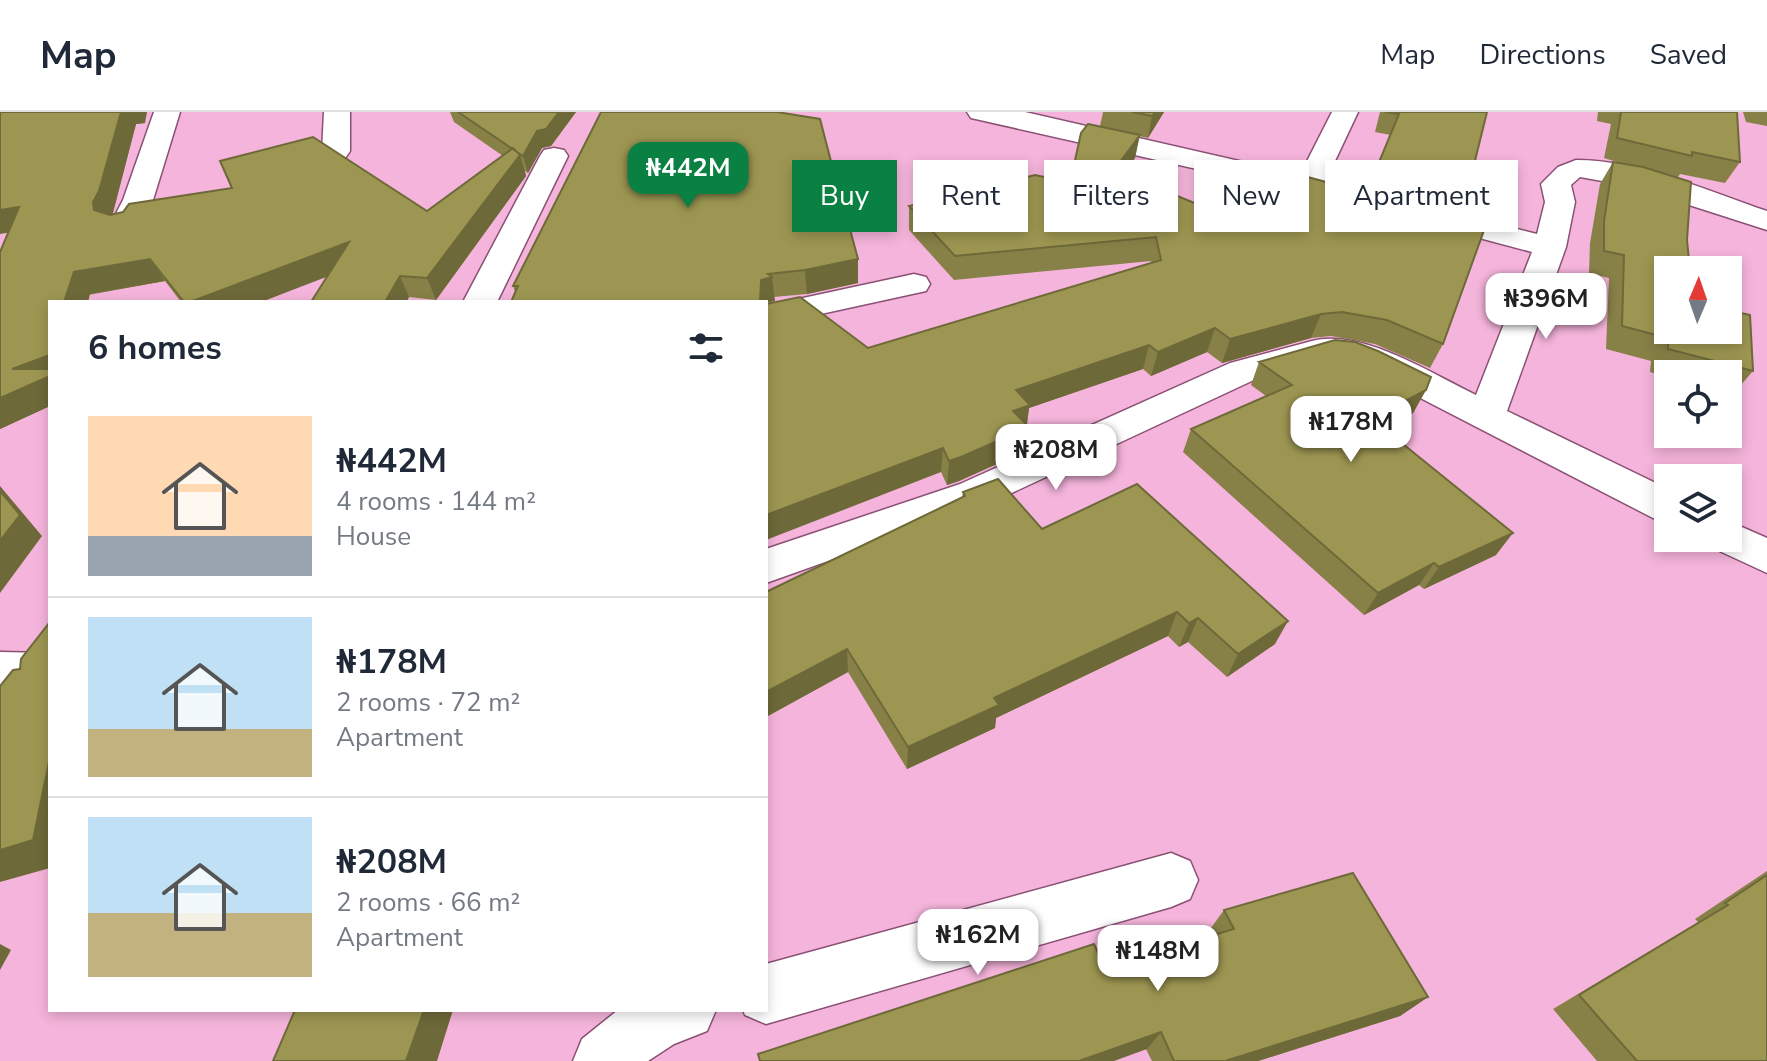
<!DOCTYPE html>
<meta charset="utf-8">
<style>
body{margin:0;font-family:"Nunito Sans",sans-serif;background:#f2f2f3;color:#1f2937;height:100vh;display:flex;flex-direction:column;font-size:30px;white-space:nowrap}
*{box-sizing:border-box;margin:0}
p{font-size:26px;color:#747a83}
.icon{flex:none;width:44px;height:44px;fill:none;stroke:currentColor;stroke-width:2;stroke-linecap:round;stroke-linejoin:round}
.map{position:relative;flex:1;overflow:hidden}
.sheet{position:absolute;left:48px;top:188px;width:720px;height:712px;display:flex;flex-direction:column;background:#fff;border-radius:0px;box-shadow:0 4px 12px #0003}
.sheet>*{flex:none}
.top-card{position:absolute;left:792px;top:48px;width:760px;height:72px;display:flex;gap:16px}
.needle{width:52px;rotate:2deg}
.fabs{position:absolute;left:1654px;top:144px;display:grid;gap:16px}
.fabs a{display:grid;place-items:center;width:88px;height:88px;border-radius:0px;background:#fff;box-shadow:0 4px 12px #0003;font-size:40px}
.price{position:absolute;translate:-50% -68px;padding:0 18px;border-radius:16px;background:#fff;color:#222;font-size:26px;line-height:52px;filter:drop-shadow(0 2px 4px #0008)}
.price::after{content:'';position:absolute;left:50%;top:48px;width:24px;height:18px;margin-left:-12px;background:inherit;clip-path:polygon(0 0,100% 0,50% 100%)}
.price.selected{background:#0b8043;color:#fff}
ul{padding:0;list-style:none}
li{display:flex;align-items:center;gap:24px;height:200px;padding:0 40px}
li+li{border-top:2px solid #e0e1e3}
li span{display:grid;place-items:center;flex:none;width:224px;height:160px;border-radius:0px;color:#555}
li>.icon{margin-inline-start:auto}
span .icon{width:96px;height:96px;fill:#fffc;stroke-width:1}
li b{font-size:34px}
h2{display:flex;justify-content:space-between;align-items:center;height:96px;padding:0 40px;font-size:34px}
.pill{padding:0 28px;border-radius:0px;background:#fff;box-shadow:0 4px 12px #0003;font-size:28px;line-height:72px}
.pill.selected{background:#0b8043;color:#fff}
header{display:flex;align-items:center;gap:48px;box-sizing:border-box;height:112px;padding:0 40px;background:#fff;border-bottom:2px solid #e0e1e3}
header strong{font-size:38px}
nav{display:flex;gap:44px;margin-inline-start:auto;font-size:28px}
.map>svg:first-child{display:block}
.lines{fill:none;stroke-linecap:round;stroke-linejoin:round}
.minor-casing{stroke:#8a5174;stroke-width:3}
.minor{fill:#fff;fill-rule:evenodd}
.wall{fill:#878147}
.shaded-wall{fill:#6e6939}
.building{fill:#9d9652;stroke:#6e6939;stroke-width:2}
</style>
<header>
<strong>Map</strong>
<nav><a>Map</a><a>Directions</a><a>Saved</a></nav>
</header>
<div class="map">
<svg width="1767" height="949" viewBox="0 0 1767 949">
<rect width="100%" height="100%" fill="#f5b4db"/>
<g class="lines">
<g class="minor-casing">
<path id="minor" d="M154 0H180L153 88 136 119 125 122 114 119 110 113 123 88Z
M324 0H350V39L346 45 336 47 326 45 322 39Z
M967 0H1025L1300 63 1332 0H1358L1326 68 1335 71 1340 77 1335 83 1325 86 980 8 971 6Z
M554 36 564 38 568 44 497 190H463L540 44 544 38Z
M1576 48C1640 48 1707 79 1767 99V118L1630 74 1580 65 1571 73 1575 90 1566 135 1507 299 1668 377V410L1653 406 1368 259 1345 250 1325 248 1256 267 988 392 766 471V437L960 372 1230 251 1312 229C1362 216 1432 262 1476 283L1532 140 1416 109 1412 103 1416 97 1427 94 1537 122 1545 90 1541 72 1558 55Z
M914 162 926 165 930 172 926 179 766 214V194Z
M1728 409 1767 426V461L1713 436 1707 426H1728Z
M0 540 50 541V581L0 580Z
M1171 741 1190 749 1198 768 1190 787 1171 795 766 912 745 903 743 898H766V852Z
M618 898H716L707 919 674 932 648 949H573L582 927Z"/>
</g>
<use href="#minor" class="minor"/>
</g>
<path class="wall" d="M0 0 145 11 136 12 112 103 427 99 503 44 454 10 450 0H576L551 34 542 36 528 61 525 59 526 64 436 188 409 185 327 164 261 190H181L165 169 50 190V294L0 317 8 121Z
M1103 0H1164L1148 26 1139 24 1135 46 1123 62 1226 104 1261 73 1367 81 1391 23 1375 20 1380 0H1487L1468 77 1458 97 1443 232 1430 256 1375 232 1331 224 1311 226 1222 251 1207 240 1151 264 1143 257 1029 296 1027 313 1026 339 959 369 947 373 941 360 868 236 1151 152V149L954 168 909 118V94L1044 65 1074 53 1100 14Z
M1598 0H1737L1740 50 1725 71 1680 62 1678 65 1668 218 1753 259 1733 282 1728 281V262H1668V265L1650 260 1651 249 1606 237 1609 166 1589 161 1590 131 1600 72 1613 50 1624 52 1604 46 1611 12 1597 9Z
M1743 0H1767V14L1746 10Z
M836 113 858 171 807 182 774 185 775 189 515 180 513 174Z
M1259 250 1426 278 1413 301 1384 317 1496 443 1424 477 1419 473 1364 503 1183 340 1191 317 1266 284 1251 273Z
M963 380 1042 417 1275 532 1227 565 1188 530 1179 535 1168 524 996 606 995 616 907 657 848 560 766 605 962 386Z
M1767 759V949H1597L1553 897 1698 810 1695 807Z
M1224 798 1428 885 1400 904 1258 949H1152L1105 856 1210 824 1208 820Z"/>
<path class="shaded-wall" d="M121 0H147L145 11 136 12 113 101 107 112 94 98 93 90Z
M559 0H576L551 34 542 36 528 61 523 44 537 19Z
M1155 0H1164L1148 26 1152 4Z
M1140 23 1135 46 1110 81 1114 58Z
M520 43 526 64 436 188 427 166Z
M19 95 35 116 0 122V98Z
M349 130 360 152 261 190H190Z
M150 147 165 169 90 182 88 190H64L74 160Z
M858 147V171L807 182 805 158Z
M400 164 409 185 407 190H385Z
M772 165 775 189 766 191V190H760L761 168Z
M1321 202 1311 226 1222 251 1230 227Z
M1215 216 1207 240 1151 264 1158 240Z
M1149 233 1143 257 1029 296 1026 317 1029 315 1026 339 959 369 947 373 949 349 1016 278Z
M50 243V294L0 317V286L12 257Z
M1426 278 1413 301 1360 330 1372 307Z
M943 336 941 360 766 428V403Z
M0 374 42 424 0 481Z
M1513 421 1496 443 1424 477 1439 455Z
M1434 451 1419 473 1364 503 1378 481Z
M1177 500 1168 524 996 606 995 616 907 657 908 635 994 586Z
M1198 506 1188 530 1179 535 1189 511Z
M1288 509 1275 532 1227 565 1238 542Z
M847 537 848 560 766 605V580Z
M50 645V756L0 770V738Z
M0 832 11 838 0 858Z
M1428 885 1400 904 1258 949H1225Z
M424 898H453L437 949H406Z
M1161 920 1147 937 1114 949H1079Z"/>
<path class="building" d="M0 0H121L99 79 93 90 94 98 110 103 123 100 129 92 232 76 220 49 313 25 427 99 513 36 520 43 427 166 400 164 385 190H311L349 130 190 190H184L150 147 74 160 64 190H50V243L12 257H50V264L0 286V140L19 95 0 98Z
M458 0H559L546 17 537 19 523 44Z
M601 0H777L820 7 834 61 836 107 828 115 848 110 858 147 805 158 768 162 772 165 761 168 760 190H511L518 174H513Z
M1132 0H1155L1152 4Z
M1385 0H1487L1468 77 1377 55 1399 2Z
M1621 0H1737L1740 50 1692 40V44L1617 26Z
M1088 12 1140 23 1114 58 1226 104 1248 70 1261 73 1274 56 1367 81 1369 75 1464 99 1487 110 1443 232 1387 208 1342 200 1321 202 1230 227 1215 216 1158 240 1149 233 1016 278 1030 293 1013 299 1029 315 961 345 949 349 943 336 766 403V192L800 185 868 236 1161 148 1156 125 955 144 909 94 1035 63 1044 65 1048 60 1074 53 1081 21Z
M1613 50 1643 55 1691 70 1687 128 1690 158H1668V218H1728V198L1750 203 1753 259 1668 237V226L1622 214 1624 143 1604 139V109Z
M1335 228 1355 230 1378 239 1431 265 1426 278 1372 307 1513 421 1439 455 1434 451 1378 481 1191 317 1292 273 1259 250Z
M998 367 1042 417 1137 372 1288 509 1238 542 1198 506 1189 511 1177 500 994 586 999 593 908 635 847 537 766 580V480L965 384 963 380Z
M0 379 20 403 0 429Z
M50 510V645L33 728 0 738V574L13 558 20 557 21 547Z
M1353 761 1428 885 1225 949H1174L1161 920 1079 949H760L758 942 1094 832 1105 856 1234 817 1224 798Z
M1767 763V949H1637L1579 883 1728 793 1725 791Z
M295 898H424L406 949H273Z"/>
</svg>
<div class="fabs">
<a><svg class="needle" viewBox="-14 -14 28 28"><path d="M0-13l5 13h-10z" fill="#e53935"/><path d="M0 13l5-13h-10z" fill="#747a83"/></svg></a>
<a><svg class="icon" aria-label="locate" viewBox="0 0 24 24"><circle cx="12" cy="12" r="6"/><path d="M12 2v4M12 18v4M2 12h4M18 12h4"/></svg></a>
<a><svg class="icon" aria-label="layers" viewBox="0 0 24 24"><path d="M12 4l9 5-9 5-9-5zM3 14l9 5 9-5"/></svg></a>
</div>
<b class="price selected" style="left:688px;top:98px">₦442M</b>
<b class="price" style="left:1546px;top:229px">₦396M</b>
<b class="price" style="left:1351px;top:352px">₦178M</b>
<b class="price" style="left:1056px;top:380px">₦208M</b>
<b class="price" style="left:978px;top:865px">₦162M</b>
<b class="price" style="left:1158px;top:881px">₦148M</b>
<div class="top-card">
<a class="pill selected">Buy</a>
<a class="pill">Rent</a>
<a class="pill">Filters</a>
<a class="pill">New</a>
<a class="pill">Apartment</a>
</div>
<section class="sheet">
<h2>6 homes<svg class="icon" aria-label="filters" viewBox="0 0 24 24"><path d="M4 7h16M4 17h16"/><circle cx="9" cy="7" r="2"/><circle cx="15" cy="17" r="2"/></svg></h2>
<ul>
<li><span style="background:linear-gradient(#ffd9b3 75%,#9aa5b1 0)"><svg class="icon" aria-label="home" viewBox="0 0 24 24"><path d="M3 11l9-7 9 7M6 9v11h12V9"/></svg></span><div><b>₦442M</b><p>4 rooms · 144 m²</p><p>House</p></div></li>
<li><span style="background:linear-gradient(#bfe0f5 70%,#c2b280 0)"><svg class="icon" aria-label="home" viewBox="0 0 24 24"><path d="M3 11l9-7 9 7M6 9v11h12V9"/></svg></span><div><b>₦178M</b><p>2 rooms · 72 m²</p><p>Apartment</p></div></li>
<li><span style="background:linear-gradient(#bfe0f5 60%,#c2b280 0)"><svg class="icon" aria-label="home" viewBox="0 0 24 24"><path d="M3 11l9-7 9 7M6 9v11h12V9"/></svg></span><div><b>₦208M</b><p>2 rooms · 66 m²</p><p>Apartment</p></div></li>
</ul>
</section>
</div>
